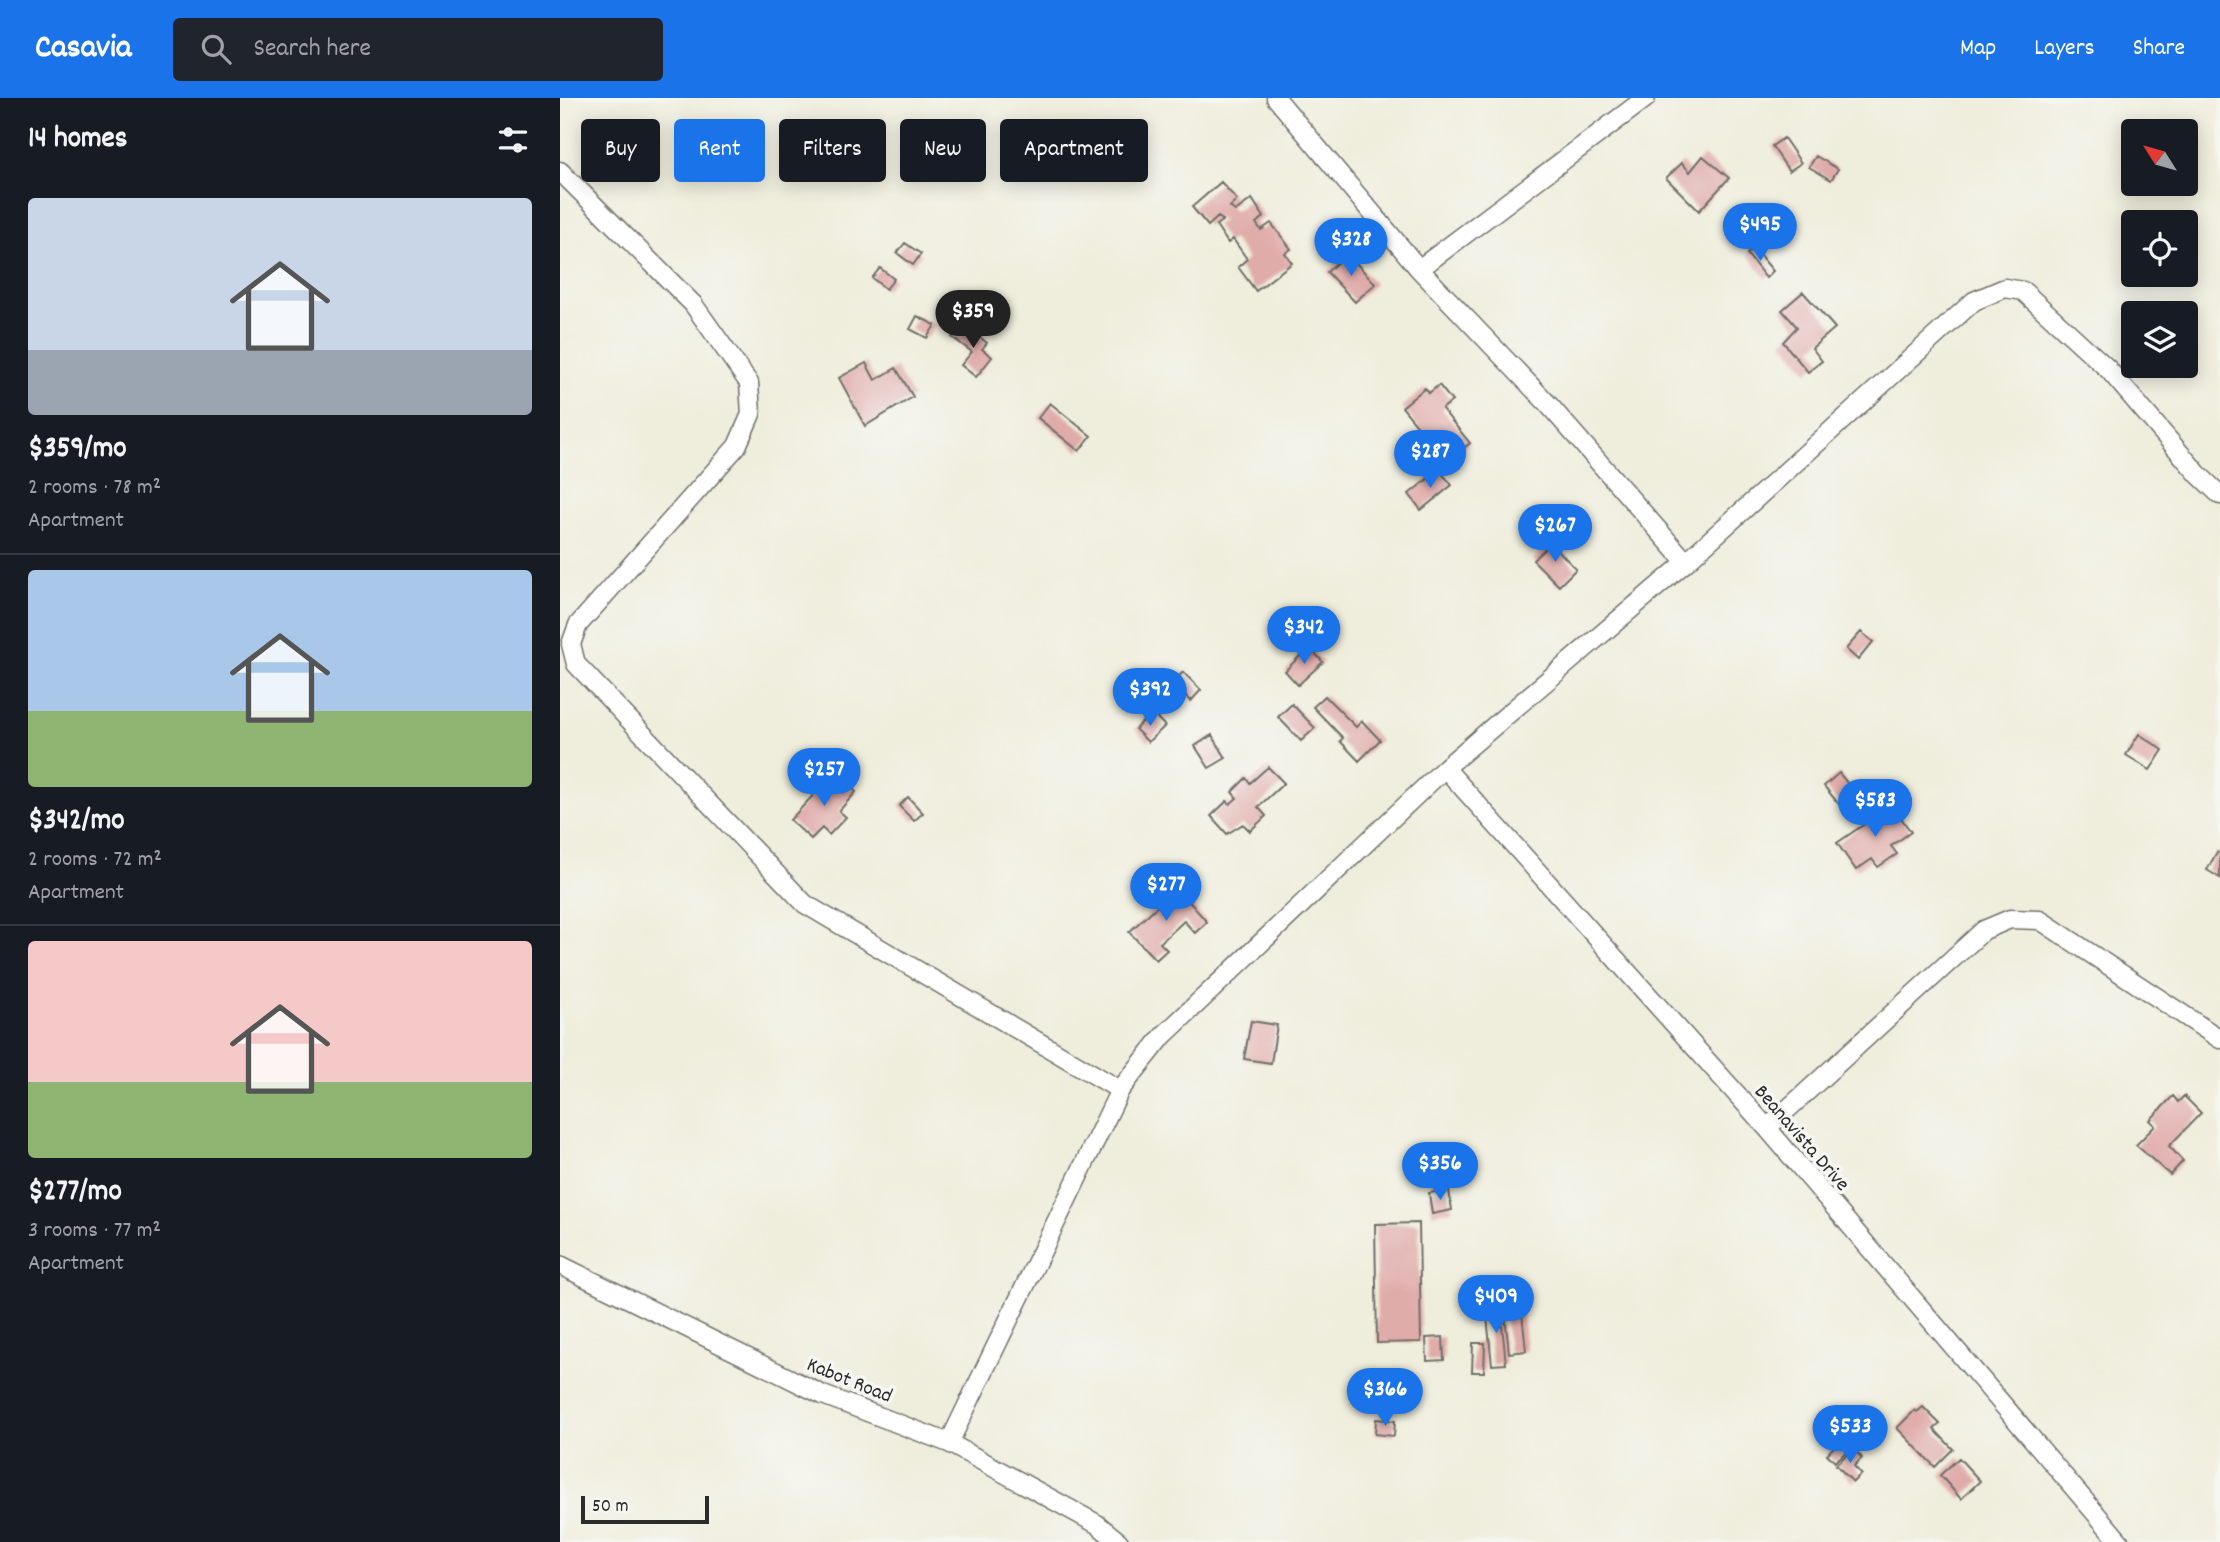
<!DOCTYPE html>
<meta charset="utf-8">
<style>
body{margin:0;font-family:Dekko,sans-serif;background:#20242c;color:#f1f3f6;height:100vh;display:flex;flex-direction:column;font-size:26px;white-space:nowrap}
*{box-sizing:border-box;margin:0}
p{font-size:23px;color:#9ea1a6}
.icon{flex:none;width:38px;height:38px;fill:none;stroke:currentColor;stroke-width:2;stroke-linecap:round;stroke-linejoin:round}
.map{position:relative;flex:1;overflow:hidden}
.side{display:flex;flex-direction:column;background:#171b24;width:560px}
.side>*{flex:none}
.guide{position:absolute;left:21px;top:21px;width:665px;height:63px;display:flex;gap:14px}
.needle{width:46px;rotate:307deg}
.buttons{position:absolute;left:1561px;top:21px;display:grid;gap:14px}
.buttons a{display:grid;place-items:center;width:77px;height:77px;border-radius:7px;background:#171b24;box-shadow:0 4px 18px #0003;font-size:35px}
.scale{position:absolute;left:21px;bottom:18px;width:128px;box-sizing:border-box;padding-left:7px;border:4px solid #2b2b2b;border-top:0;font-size:19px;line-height:24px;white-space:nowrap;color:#2b2b2b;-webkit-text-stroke:5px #f6f6f2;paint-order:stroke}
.price{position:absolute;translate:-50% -60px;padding:0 16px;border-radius:24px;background:#1a73e8;color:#fff;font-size:23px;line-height:46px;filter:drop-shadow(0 2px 4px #0008)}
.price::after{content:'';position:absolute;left:50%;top:42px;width:21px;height:16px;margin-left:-10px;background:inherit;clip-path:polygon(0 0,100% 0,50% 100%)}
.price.on{background:#222;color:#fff}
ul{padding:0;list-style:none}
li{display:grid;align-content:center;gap:14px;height:371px;padding:0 28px}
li+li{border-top:2px solid #363941}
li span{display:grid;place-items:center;height:217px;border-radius:7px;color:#555}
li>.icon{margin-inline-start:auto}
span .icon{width:126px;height:126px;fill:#fffc;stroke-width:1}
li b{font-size:30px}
h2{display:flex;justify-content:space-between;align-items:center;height:84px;padding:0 28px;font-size:30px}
.pill{padding:0 24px;border-radius:7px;background:#171b24;box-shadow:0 4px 18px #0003;font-size:24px;line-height:63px}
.pill.on{background:#1a73e8;color:#fff}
header{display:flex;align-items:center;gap:42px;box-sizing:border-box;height:98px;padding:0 35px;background:#1a73e8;color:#fff}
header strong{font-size:33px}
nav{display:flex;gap:38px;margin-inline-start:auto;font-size:24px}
.search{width:490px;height:63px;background:#20242c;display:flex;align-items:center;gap:18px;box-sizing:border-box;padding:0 24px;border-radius:7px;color:#9ea1a6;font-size:26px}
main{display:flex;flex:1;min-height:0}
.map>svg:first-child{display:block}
.building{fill:#e0acaa}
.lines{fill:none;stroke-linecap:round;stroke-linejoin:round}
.minor-casing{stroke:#706f69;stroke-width:21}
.minor{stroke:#fff;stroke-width:18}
.labels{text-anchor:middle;stroke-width:7;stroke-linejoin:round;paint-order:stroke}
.street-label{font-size:21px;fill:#2b2b2b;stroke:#f6f6f2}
</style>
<header>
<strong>Casavia</strong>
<div class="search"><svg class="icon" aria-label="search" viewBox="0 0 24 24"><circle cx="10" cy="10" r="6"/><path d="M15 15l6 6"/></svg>Search here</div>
<nav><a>Map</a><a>Layers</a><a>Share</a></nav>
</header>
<main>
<section class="side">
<h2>14 homes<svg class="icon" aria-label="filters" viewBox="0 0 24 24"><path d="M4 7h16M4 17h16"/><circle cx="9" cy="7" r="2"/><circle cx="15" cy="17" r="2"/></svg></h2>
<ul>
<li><span style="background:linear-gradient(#c9d6e8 70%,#9aa5b1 0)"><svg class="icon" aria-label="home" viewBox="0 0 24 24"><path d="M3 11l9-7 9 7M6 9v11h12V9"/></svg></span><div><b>$359/mo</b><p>2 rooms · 78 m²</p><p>Apartment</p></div></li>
<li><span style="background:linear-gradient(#a9c7e8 65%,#8fb573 0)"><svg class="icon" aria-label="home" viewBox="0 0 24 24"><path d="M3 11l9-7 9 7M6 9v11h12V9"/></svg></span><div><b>$342/mo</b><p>2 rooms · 72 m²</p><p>Apartment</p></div></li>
<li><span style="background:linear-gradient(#f6c9c9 65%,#8fb573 0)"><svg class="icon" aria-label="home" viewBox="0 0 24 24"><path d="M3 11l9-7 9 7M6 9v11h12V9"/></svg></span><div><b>$277/mo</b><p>3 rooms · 77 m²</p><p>Apartment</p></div></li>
</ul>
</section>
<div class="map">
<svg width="1660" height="1444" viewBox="0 0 1660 1444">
<rect width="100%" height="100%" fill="#f6f6f2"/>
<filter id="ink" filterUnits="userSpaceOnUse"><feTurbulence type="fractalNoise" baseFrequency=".0143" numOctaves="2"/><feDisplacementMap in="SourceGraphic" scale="14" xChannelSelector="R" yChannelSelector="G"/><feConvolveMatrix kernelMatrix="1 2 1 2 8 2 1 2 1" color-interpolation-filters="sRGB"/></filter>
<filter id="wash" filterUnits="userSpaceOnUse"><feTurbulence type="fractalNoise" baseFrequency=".00686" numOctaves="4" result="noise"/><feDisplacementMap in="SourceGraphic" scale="28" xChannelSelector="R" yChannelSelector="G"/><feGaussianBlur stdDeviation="1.57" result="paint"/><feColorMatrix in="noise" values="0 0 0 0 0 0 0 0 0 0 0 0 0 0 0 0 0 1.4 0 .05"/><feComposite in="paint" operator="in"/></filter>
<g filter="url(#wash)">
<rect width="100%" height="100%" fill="#efeddb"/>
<g id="blocks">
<path class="building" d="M1224 40 1241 65 1229 73 1212 48Z
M1143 58 1169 80 1139 113 1106 80 1122 65 1130 74Z
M1256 58 1278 71 1271 82 1249 69Z
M661 84 677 102 670 109 675 113 692 101 704 119 696 125 701 132 711 125 731 151 725 155 732 165 696 193 678 169 687 161 673 141 668 145 656 127 663 122 658 119 648 128 632 109Z
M345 145 361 156 353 167 337 155Z
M1194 150 1213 173 1206 180 1187 156Z
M787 155 815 186 795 204 767 174Z
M320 170 334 181 326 191 312 180Z
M1243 194 1275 230 1252 250 1262 263 1248 274 1223 244 1237 229 1222 212Z
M357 218 375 227 367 240 350 231Z
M403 226 427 245 422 251 432 259 416 279 401 267 412 254 392 239Z
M306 265 315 282 336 270 353 299 305 328 279 280Z
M879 287 892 303 882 311 910 345 887 364 842 309 865 290 869 295Z
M490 305 531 338 519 353 478 320Z
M879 372 892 387 861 412 849 396Z
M991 445 1016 471 999 488 973 462Z
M1301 534 1313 544 1298 562 1286 551Z
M749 549 763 564 738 587 725 573Z
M623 574 641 592 631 603 613 585Z
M765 598 796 629 802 623 820 642 799 663 780 643 783 640 753 609Z
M732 606 755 630 741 643 718 619Z
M592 615 605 628 588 644 575 631Z
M1579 636 1603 652 1590 672 1566 657Z
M652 637 666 660 649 670 635 648Z
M708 669 724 685 698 709 706 718 690 733 683 726 667 736 651 718 667 703 670 706 677 700 672 694 686 680 690 685Z
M275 674 296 694 279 713 286 719 269 737 262 730 251 741 230 722Z
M1279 675 1297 697 1282 710 1264 688Z
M348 699 363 715 354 723 339 708Z
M1332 707 1351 734 1331 748 1337 756 1318 769 1312 761 1296 772 1277 745Z
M1657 754 1660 756V780L1647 772Z
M617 790 647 824 635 835 624 823 600 845 607 852 596 862 569 834Z
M691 923 717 927 711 965 684 961Z
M1613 998 1618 1004 1624 998 1641 1015 1609 1048 1623 1063 1610 1077 1576 1047 1595 1028 1590 1022Z
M889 1092 892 1112 872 1116 869 1095Z
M859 1125 861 1244 817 1245 815 1126Z
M961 1205 966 1253 949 1255 944 1207Z
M940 1207 946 1266 932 1267 926 1209Z
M883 1239 884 1262 867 1263 866 1240Z
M913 1245H925L924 1274H912Z
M1363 1309 1380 1326 1374 1331 1393 1351 1375 1369 1337 1330 1355 1312 1357 1314Z
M816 1321 835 1323 834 1338 815 1336Z
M1283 1340 1291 1349 1275 1364 1267 1356Z
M1293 1350 1302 1360 1294 1368 1301 1376 1293 1384 1276 1367Z
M1399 1360 1420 1383 1401 1401 1380 1377Z"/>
</g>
</g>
<g filter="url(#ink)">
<use href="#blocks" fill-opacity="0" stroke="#706f69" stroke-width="2"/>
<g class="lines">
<g class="minor-casing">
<path id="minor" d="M0 73 133 206 189 285 191 316 177 348 18 527 11 546 16 566 245 806 560 992
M859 171 1086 0
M1126 464 1414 203 1445 190 1463 193 1548 271 1638 376 1660 397
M885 670 1207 1030 1560 1444
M1207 1030 1424 832 1450 821 1480 822 1660 941
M0 1167 263 1297 389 1345 537 1426 559 1444
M389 1345 560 992 603 938 885 670 1126 464 988 306 859 171 716 0"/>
</g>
<use href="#minor" class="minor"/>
</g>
</g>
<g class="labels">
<g class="street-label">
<text transform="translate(1243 1039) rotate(49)" y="7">Beanavista Drive</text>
<text transform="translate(290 1281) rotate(22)" y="7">Kabot Road</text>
</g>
</g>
</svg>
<div class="buttons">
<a><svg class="needle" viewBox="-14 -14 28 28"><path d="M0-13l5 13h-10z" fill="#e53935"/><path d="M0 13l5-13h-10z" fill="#9ea1a6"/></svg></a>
<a><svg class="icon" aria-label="locate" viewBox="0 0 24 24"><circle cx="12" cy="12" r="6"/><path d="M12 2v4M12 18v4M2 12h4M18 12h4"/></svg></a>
<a><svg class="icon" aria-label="layers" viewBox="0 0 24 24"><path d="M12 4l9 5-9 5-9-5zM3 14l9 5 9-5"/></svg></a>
</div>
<div class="scale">50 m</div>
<b class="price" style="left:1200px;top:165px">$495</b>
<b class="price" style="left:791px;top:180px">$328</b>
<b class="price on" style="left:413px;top:252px">$359</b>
<b class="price" style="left:870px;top:392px">$287</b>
<b class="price" style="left:995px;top:466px">$267</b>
<b class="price" style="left:744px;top:568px">$342</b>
<b class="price" style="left:590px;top:630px">$392</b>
<b class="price" style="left:264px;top:710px">$257</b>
<b class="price" style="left:1315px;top:741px">$583</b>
<b class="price" style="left:606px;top:825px">$277</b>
<b class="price" style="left:880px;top:1104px">$356</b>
<b class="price" style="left:936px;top:1237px">$409</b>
<b class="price" style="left:825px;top:1330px">$366</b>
<b class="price" style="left:1290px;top:1367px">$533</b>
<div class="guide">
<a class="pill">Buy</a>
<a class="pill on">Rent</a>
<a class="pill">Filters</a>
<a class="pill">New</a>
<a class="pill">Apartment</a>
</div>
</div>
</main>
